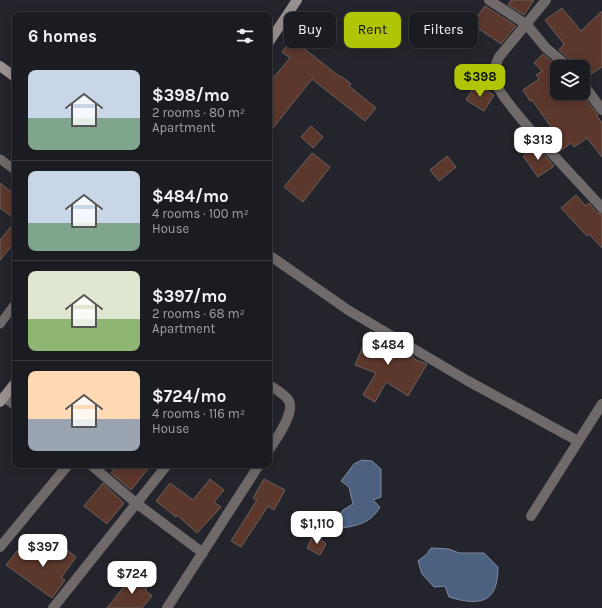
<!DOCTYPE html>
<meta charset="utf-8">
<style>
body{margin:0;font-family:Karla,sans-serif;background:#24252a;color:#f1f3f6;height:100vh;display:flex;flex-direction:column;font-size:15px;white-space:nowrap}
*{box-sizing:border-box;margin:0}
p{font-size:13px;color:#a0a1a5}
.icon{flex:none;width:22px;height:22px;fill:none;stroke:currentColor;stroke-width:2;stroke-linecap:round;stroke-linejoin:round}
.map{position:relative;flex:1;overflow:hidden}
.details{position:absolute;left:12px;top:12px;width:260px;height:456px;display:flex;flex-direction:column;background:#1b1c21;border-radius:8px;box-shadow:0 2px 10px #0003,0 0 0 1px #393a3f}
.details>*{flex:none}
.top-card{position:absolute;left:284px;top:12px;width:258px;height:36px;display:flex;gap:8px}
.fabs{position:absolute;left:550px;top:60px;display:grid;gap:8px}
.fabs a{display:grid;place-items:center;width:40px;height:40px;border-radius:8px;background:#1b1c21;box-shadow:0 2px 10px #0003,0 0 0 1px #393a3f;font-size:20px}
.price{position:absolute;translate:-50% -34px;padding:0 9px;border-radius:8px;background:#fff;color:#222;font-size:13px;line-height:26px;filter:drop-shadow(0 1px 2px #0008)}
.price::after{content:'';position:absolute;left:50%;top:24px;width:12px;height:9px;margin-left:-6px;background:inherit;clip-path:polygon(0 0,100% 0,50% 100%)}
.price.current{background:#afc506;color:#111}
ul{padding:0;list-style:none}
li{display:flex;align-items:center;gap:12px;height:100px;padding:0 16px}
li+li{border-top:1px solid #393a3f}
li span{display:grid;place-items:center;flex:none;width:112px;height:80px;border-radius:8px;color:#555}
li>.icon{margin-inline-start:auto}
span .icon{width:48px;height:48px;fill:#fffc;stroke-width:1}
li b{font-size:17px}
h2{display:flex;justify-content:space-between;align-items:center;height:48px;padding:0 16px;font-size:17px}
.pill{padding:0 14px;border-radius:8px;background:#1b1c21;box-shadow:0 2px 10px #0003,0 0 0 1px #393a3f;font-size:14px;line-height:36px}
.pill.current{background:#afc506;color:#111}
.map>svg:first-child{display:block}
.water{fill:#4c607f;stroke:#7d8ba2}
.building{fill:#5c372c;stroke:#6b615e}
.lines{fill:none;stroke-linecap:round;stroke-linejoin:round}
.lane{stroke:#6f6a69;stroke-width:9}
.street{stroke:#6f6a69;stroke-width:10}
.secondary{stroke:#99918f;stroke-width:10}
</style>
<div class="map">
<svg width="602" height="608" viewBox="0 0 602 608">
<rect width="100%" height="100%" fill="#24252c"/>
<path class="water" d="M362 460 372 461 381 469V497L373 500 380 507C372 522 358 526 341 528L337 518 343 510 353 504 349 487 341 481 354 464Z
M431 548 449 549 459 553H484L498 567C498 604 479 606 449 597L445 586 434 587 422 574 418 561 427 554Z"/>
<path class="building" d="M511 0H534L524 15 508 5Z
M485 6 516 26 501 44 472 24Z
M562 8 581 31 602 11V67L585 78H583V67H575L573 62 559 50 564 44 545 20Z
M292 39 340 77 341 76 351 84 349 86 376 108 365 121 312 79 269 133V83L290 58 282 52Z
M543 54 559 67H557V93H581L598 115 597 116 602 123V157L587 138 574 147 571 143 559 152 547 139 556 134 532 100 530 101 523 90 539 79 536 75 542 71 534 63Z
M476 84 494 95 484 111 466 100Z
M311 126 323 137 313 148 301 137Z
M537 146 554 166 538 177 523 156Z
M312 153 330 167 303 202 284 187Z
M447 156 456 167 439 181 430 170Z
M0 183 15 195V219L0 208Z
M576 195 586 206 589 203 597 213 602 214V248L589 234 587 236 561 208Z
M15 222V242L0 260V240Z
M370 331 410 354 416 360 427 364 408 396 386 382 375 402 363 395 376 373 355 365Z
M117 465H151L131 490 111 473Z
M210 479 224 490 214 502 221 507 197 533 177 515 176 517 156 501 170 483 193 500Z
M264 479 285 490 274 510 268 506 241 547 231 541 257 500 253 498Z
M103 483 124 503 107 524 84 506Z
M314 533 326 544 320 555 307 548Z
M58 543 76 557 61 578 65 580 52 598 6 565 21 546 43 563Z
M134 574 148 586 145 590 152 596 142 608H107Z"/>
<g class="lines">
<path class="lane" d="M0 159 15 170
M0 324 15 304"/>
<path class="street" d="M489 0 527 25 546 48 569 67
M546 0 499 57C496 64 493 70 494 78 497 100 583 185 602 208
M583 84 602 110
M269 255 348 310 468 381 578 441
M269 385C275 389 285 394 289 401 295 413 276 439 269 450
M4 397 15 405
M91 465 136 503 203 553
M531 516 602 404
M0 547 68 465
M53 608 167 465
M167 608 259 465"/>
<path class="secondary" d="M269 42 297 0
M0 66 15 77
M0 402 15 383"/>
</g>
</svg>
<div class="fabs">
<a><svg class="icon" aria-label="layers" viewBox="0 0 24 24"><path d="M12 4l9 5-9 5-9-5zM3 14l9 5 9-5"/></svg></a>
</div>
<b class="price current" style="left:480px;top:98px">$398</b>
<b class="price" style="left:538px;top:161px">$313</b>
<b class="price" style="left:388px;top:366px">$484</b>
<b class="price" style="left:317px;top:545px">$1,110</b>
<b class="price" style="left:43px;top:568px">$397</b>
<b class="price" style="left:132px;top:595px">$724</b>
<div class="top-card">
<a class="pill">Buy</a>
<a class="pill current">Rent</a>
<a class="pill">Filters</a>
</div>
<section class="details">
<h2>6 homes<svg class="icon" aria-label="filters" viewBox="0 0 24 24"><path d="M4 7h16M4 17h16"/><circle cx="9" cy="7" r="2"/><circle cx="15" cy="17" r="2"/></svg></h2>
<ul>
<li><span style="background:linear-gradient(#c9d6e8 60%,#7fa58c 0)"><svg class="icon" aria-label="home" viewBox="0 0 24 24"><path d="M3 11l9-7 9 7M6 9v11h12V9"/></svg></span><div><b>$398/mo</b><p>2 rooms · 80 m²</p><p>Apartment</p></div></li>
<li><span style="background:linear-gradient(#c9d6e8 65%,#7fa58c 0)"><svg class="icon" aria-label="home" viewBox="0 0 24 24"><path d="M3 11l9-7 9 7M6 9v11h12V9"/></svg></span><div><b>$484/mo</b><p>4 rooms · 100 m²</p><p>House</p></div></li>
<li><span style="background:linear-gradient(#dfe7d0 60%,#8fb573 0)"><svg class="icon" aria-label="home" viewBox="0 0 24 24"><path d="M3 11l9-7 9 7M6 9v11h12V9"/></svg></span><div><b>$397/mo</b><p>2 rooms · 68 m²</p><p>Apartment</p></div></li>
<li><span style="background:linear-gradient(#ffd9b3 60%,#9aa5b1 0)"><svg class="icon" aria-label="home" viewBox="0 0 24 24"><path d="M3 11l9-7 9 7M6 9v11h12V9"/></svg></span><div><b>$724/mo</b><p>4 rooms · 116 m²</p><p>House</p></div></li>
</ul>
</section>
</div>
